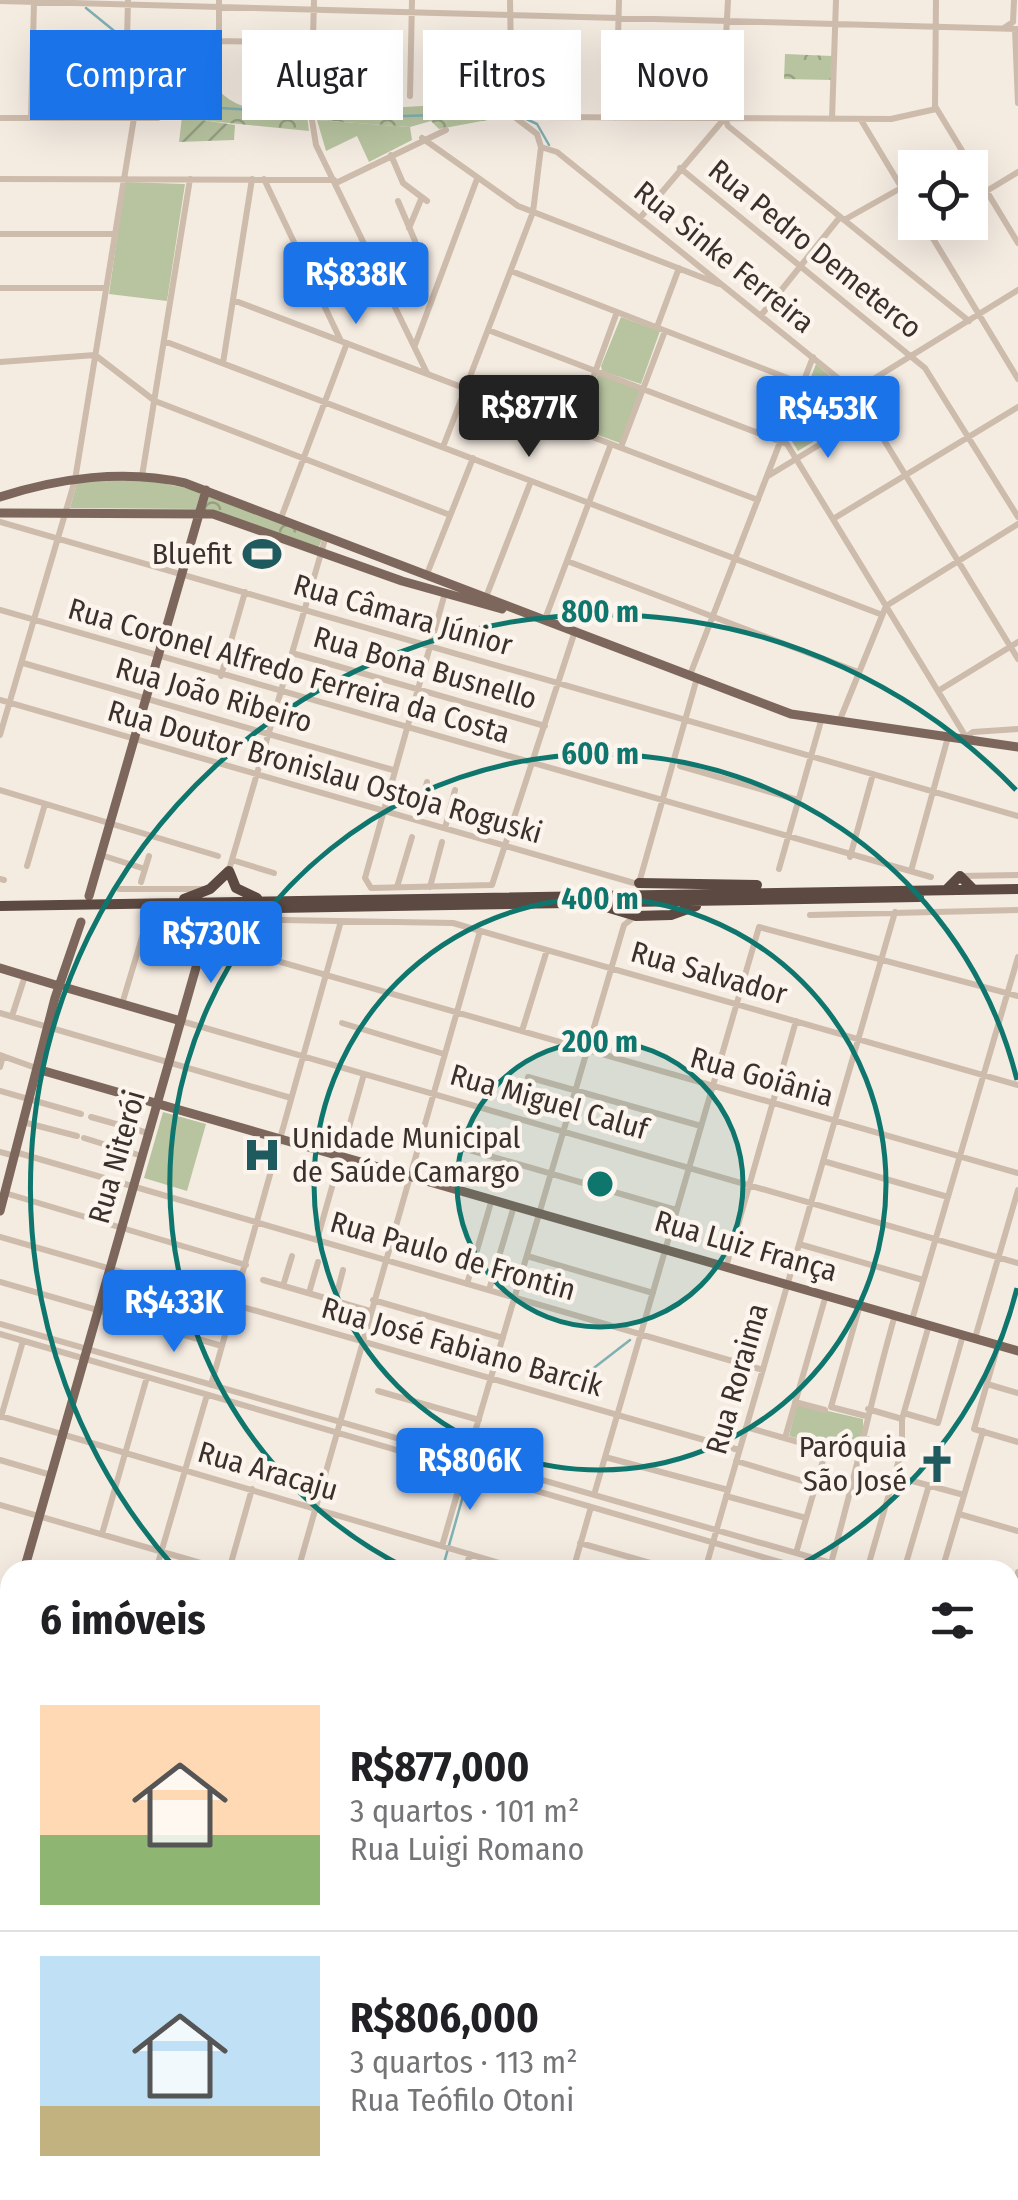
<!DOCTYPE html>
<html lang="pt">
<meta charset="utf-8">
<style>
body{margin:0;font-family:"Fira Sans Condensed",sans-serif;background:#f6f6f6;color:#202124;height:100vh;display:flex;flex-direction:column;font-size:38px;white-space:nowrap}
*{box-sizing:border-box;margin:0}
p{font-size:32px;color:#757577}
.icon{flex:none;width:55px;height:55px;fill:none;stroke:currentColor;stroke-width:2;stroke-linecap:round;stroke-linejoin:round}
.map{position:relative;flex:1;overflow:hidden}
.sheet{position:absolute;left:0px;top:1560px;width:1020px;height:640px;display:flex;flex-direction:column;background:#fff;border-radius:30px 30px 0 0;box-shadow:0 10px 40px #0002}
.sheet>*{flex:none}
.guide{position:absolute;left:30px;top:30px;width:960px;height:90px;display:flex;gap:20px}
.buttons{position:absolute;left:898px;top:150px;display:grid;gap:20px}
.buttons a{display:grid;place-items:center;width:90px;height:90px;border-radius:0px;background:#fff;box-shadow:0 10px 40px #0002;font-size:50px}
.price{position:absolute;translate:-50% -85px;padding:0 22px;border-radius:10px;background:#1a73e8;color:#fff;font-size:32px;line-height:65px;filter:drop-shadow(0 2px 5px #0008)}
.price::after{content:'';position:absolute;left:50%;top:60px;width:30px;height:22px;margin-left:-15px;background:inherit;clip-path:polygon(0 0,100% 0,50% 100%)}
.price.active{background:#222;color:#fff}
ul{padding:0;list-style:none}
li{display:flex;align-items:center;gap:30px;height:250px;padding:0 40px}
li+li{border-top:2px solid #e0e0e0}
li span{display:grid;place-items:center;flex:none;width:280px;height:200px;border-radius:0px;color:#555}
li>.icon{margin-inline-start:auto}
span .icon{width:120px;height:120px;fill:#fffc;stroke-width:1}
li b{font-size:42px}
h2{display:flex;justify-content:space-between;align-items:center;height:120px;padding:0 40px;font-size:42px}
.pill{padding:0 35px;border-radius:0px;background:#fff;box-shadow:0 10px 40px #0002;font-size:35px;line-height:90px}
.pill.active{background:#1a73e8;color:#fff}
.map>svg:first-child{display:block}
.forest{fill:url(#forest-crowns)}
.park{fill:#b8c4a0}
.garden{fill:url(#garden-furrows)}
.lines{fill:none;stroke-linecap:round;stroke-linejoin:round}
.stream{stroke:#7fb0b2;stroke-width:2.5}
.minor{stroke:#cdbbac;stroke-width:6}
.major{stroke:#7d675c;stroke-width:9}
.highway{stroke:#5c4a42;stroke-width:10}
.ring{fill:none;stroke:#0f766e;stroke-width:5}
.labels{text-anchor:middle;stroke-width:9;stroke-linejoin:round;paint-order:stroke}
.street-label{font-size:30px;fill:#3b302b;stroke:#fbf5ee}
.poi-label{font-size:30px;fill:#3b302b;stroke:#fbf5ee;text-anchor:end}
.centre{fill:#0f766e;stroke:#fbf5ee;stroke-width:5}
.ring-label{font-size:30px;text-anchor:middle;font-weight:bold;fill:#0f766e;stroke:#fbf5ee;stroke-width:9;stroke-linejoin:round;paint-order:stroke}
</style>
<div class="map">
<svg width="1018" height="2200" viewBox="0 0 1018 2200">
<defs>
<pattern id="forest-crowns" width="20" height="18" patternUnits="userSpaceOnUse" patternTransform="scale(2.5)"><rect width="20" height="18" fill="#b8c4a0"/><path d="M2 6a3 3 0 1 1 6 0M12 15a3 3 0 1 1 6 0" fill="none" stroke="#97a083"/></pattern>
<pattern id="garden-furrows" width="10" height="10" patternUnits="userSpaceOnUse" patternTransform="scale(2.5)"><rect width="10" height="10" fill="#b8c4a0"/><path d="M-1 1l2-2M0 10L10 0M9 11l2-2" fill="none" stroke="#97a083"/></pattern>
</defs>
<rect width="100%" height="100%" fill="#f4ebe1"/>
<path class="forest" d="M136 46C166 53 172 66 207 67 220 114 266 111 307 115L309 131 199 120 171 112C167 86 156 73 132 65Z
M785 54 832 56V80L784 79Z
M494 102 509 116 439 129 431 121 410 127 317 120 316 112Z
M209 495 322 539 319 547 204 510Z"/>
<path class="park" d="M317 120 410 127 412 140 369 162 357 136 326 151Z
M125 182 185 184 167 301 109 294Z
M621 317 660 331 641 384 602 371 601 366Z
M816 364 851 394 861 412 798 451 788 435Z
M598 374 640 390 620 443 578 428Z
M141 479 201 491 196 509 70 508 77 483Z
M163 1112 206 1124 187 1191 144 1178Z
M797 1404 863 1419V1443C836 1441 814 1444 789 1436Z"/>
<path class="garden" d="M182 117 235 125 234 140 179 142Z"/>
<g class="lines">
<path class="stream" d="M86 8 118 34
M132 48 158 64 167 78 220 108 303 113
M317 115 339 118 504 113
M522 117 537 124 549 145
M577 1381 630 1340
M442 1570 467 1482
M253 2200 256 2190"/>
<path class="minor" d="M219 0V68
M314 0 311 114 316 145 427 373
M510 0 512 115 537 134 541 147 557 152 854 391 1018 659
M728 0 722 111 728 126 969 321
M936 0 935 106 1018 243
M0 1 1018 29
M1004 28 1013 22 1014 0
M1015 29 1018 103
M220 41 263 42
M270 42 313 44
M410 96 412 0
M543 117 891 119 936 109
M0 118H158
M31 118 34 2
M125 118 128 0
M616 118 619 0
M832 119 836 0
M861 120 915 210
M422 138 518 206 719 284
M391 155 403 183 427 201
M680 168 925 368 1018 517
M0 179 334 180
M264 179 341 341
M336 183 446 130
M398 201 415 241
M970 201 1018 172
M640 218 724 119
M844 220 901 188
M923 222 1018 379
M409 228 422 197
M0 234H115
M511 271 803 384
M0 288H106
M233 300 758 500
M762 314 840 217
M657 327 679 268
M488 330 787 444 966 737 973 732 1018 729
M164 341 880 614
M415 345 477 179
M0 362 95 355 155 401 450 515
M223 363 252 179
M854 391 1018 290
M574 430 617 312
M443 447 533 212 541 147
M621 447 665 331
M142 476 190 179
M768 476 870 414
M281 518 347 343
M833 519 1018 407
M0 522 1018 816
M567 561 858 672
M427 574 473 458
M445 593 365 878 371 888 492 885 575 631
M486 597 531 481
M0 610 931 877
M545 619 611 444
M292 653 545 726
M23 663 393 770
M690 675 813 357
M221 676 245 592
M938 691 1018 642
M0 700 634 883H639L697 678
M839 722 886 606 1018 524
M0 735 75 480 134 118
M680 766 798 800
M0 790 218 856
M417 820 427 782
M445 828 455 790
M101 855 145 869
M850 857 873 774
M232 860 274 873
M27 866 45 804
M779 869 821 721
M229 870 326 536
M911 871 948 737
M961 876 1018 875
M0 879 4 880
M141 882 149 856
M397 887 412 837
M430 887 442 842
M119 889H203
M810 915 1018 910
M213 926 232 919 453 923 1018 1085
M204 940 1018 1173
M122 1004 143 934
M0 1013 291 1098
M12 1016 25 976
M181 1021 1018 1263
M342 1023 444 1054
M522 1031 547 950
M0 1055 36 1068
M0 1067 3 1056
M528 1077 701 1126
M0 1091 81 1114
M91 1117 148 1133
M23 1122 77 1136
M421 1136 676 1210
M84 1138 142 1156
M0 1152 15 1156
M15 1152 763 1370
M823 1161 948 1197
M5 1193 246 1265
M0 1237 739 1450
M317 1240 364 1074
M799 1244 923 1280
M527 1256 653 1293
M726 1267 796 1021
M263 1280 370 1311
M0 1282 222 1346
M467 1284 492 1199
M283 1286 292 1256
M489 1290 514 1206
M309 1293 318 1262
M373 1300 503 1338
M335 1301 343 1270
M860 1305 831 1407 866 1416
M912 1320 1018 957
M0 1324 855 1570
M0 1334 807 1570
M975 1338 1018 1190
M998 1345 974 1429 1018 1442
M987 1384 1018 1393
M211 1385 341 921
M378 1391 479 1420
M795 1402 825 1410
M868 1409 902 1419
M904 1413 938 1423 963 1335
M0 1416 523 1570
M1 1417 23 1341
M746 1427 826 1450
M785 1438 826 1295
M867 1439 902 1449
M826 1450 832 1443 865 1446
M605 1457 728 1490
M467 1459 624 925 634 917
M0 1460 51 1475
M736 1461 816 1485
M894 1476 964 1495
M594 1495 759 927 1018 996
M726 1496 806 1518
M0 1505 225 1570
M959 1514 1018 1531
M102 1534 147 1377
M580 1543 675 1570
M442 1546 464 1470
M796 1553 826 1450
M831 1563C855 1480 871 1398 895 1315
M156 1570 207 1395
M229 1570 252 1489
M298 1570 480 931
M465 1570 470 1554
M573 1570 591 1507
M705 1570 895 912
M867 1570 902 1449V1419L929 1325
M904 1570 929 1485
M942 1570 983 1431
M0 1595 10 1597
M1010 1600 1018 1572
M1010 1614 1018 1617
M1010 1631 1018 1629
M0 1683 10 1685
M0 1772 10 1775
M0 1861 10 1864
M1010 1906 1014 1893
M0 1948 10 1951
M1010 1979 1018 1981
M0 1988 4 1974
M0 2007 10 2010
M0 2040 10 2043
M1010 2071 1018 2073
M0 2112 10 2078
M1010 2136 1018 2108
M1010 2157 1018 2159
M0 2180 10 2183
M34 2190 70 2200
M506 2190 541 2200
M817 2190 851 2200
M117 2200 120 2190
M247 2200 249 2190
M259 2200 262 2190
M288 2200 289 2198
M323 2200 326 2190
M391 2200 394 2190
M457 2200 460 2190
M523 2200 526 2190
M658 2200 661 2190
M724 2200 727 2190
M791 2200 794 2190
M858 2200 861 2190
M925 2200 928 2190"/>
<path class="major" d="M0 497C58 478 125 469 185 483L791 714 1018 747
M0 513 213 514 402 581 502 609
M89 896 206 490
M0 968 59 986
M67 988 181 1021
M37 1069 1018 1351
M0 1211 55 998 81 922
M24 1570 207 929
M0 1652 10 1618
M0 2130 10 2133
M193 2190 228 2200"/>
<path class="highway" d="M229 871 236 888 257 898
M639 883 757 885
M946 890 960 876 973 889
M184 899 210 889 229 871
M0 906 1018 889
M606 907 636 916 671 915 696 906
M276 908 919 897
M177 909 200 918 207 929 218 917 241 909"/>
</g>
<circle cx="600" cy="1184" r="143" fill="#0f766e" fill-opacity=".12"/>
<g class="ring">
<circle cx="600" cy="1184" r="143"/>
<circle cx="600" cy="1184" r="286"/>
<path d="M1017 1288A430 430 0 0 1 792 1569M408 1569A430 430 0 1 1 1017 1080"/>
<path d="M174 1567A573 573 0 0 1 1016 790"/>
</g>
<defs>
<g id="stadium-bare" transform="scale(3)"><path d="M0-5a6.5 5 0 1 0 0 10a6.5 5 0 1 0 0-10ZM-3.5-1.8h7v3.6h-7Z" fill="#1f5a5e" stroke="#fbf5ee" stroke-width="2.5" paint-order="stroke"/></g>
<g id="hospital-bare" transform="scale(3)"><path d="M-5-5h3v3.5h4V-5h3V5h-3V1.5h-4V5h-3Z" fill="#1f5a5e" stroke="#fbf5ee" stroke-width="2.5" paint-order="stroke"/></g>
<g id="church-bare" transform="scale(3)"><path d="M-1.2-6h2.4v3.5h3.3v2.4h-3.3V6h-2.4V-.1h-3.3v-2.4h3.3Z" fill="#1f5a5e" stroke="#fbf5ee" stroke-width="2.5" paint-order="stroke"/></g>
</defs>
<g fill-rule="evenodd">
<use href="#stadium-bare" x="262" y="554"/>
<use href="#hospital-bare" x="262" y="1155"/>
<use href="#church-bare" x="937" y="1464"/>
</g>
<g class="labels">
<g class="street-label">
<text transform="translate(815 249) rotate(39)" y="10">Rua Pedro Demeterco</text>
<text transform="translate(724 257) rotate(39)" y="10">Rua Sinke Ferreira</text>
<text transform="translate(403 615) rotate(16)" y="10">Rua Câmara Júnior</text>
<text transform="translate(425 668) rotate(16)" y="10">Rua Bona Busnello</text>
<text transform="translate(289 671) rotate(16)" y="10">Rua Coronel Alfredo Ferreira da Costa</text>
<text transform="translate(214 695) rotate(16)" y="10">Rua João Ribeiro</text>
<text transform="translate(325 772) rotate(16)" y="10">Rua Doutor Bronislau Ostoja Roguski</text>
<text transform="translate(709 973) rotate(16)" y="10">Rua Salvador</text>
<text transform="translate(762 1077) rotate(16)" y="10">Rua Goiânia</text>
<text transform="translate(549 1102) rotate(16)" y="10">Rua Miguel Caluf</text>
<text transform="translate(117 1157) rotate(-74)" y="10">Rua Niterói</text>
<text transform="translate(746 1246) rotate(16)" y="10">Rua Luiz França</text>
<text transform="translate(453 1256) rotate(16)" y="10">Rua Paulo de Frontin</text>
<text transform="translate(462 1347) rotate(16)" y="10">Rua José Fabiano Barcik</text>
<text transform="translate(737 1379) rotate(-74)" y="10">Rua Roraima</text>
<text transform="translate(268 1471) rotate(16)" y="10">Rua Aracaju</text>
</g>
<g class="poi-label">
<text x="232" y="564">Bluefit</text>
<text x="292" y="1148" text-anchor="start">Unidade Municipal<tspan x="292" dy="34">de Saúde Camargo</tspan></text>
<text x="907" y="1457">Paróquia<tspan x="907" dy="34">São José</tspan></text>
</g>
</g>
<circle cx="600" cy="1184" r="15" class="centre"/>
<g class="ring-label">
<text x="600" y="622">800 m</text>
<text x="600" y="764">600 m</text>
<text x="600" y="909">400 m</text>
<text x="600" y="1052">200 m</text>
</g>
</svg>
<div class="buttons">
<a><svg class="icon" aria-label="locate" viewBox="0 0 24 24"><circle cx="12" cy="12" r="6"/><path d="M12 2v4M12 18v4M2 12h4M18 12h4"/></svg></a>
</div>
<b class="price" style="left:356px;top:327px">R$838K</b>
<b class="price active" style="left:529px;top:460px">R$877K</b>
<b class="price" style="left:828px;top:461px">R$453K</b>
<b class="price" style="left:211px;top:986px">R$730K</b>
<b class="price" style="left:174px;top:1355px">R$433K</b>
<b class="price" style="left:470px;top:1513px">R$806K</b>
<div class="guide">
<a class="pill active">Comprar</a>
<a class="pill">Alugar</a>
<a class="pill">Filtros</a>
<a class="pill">Novo</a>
</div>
<section class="sheet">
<h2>6 imóveis<svg class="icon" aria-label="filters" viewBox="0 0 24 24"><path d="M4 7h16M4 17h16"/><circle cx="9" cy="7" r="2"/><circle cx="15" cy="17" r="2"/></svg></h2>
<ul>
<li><span style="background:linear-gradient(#ffd9b3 65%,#8fb573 0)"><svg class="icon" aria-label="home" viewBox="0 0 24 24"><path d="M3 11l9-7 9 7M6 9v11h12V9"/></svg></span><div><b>R$877,000</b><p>3 quartos · 101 m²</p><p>Rua Luigi Romano</p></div></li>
<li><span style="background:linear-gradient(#bfe0f5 75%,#c2b280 0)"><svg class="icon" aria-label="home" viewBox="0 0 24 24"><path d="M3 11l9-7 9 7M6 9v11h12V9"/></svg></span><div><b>R$806,000</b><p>3 quartos · 113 m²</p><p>Rua Teófilo Otoni</p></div></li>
</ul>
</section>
</div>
